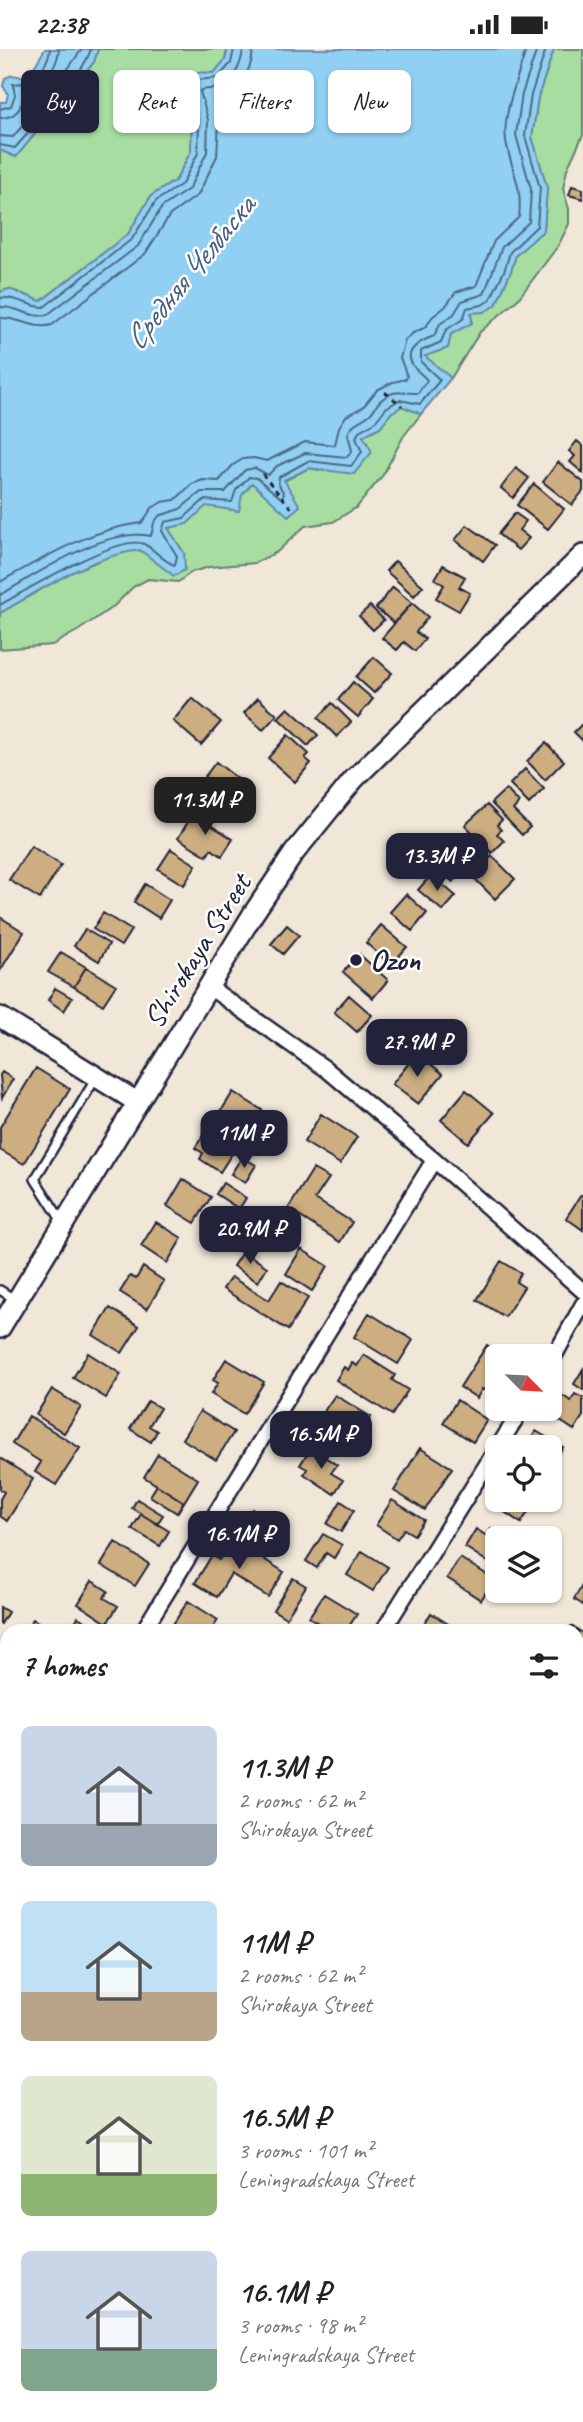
<!DOCTYPE html>
<meta charset="utf-8">
<style>
body{margin:0;font-family:Caveat,sans-serif;background:#f6f6f6;color:#222;height:100vh;display:flex;flex-direction:column;font-size:26px;white-space:nowrap}
*{box-sizing:border-box;margin:0}
p{font-size:23px;color:#767676}
.icon{flex:none;width:38px;height:38px;fill:none;stroke:currentColor;stroke-width:2;stroke-linecap:round;stroke-linejoin:round}
.map{position:relative;flex:1;overflow:hidden}
.side{position:absolute;left:0px;top:1575px;width:584px;height:798px;display:flex;flex-direction:column;background:#fff;border-radius:21px 21px 0 0;box-shadow:0 2px 5px #0004}
.side>*{flex:none}
.banner{position:absolute;left:21px;top:21px;width:542px;height:63px;display:flex;gap:14px}
.needle{width:46px;rotate:114deg}
.tools{position:absolute;left:485px;top:1295px;display:grid;gap:14px}
.tools a{display:grid;place-items:center;width:77px;height:77px;border-radius:10px;background:#fff;box-shadow:0 2px 5px #0004;font-size:35px}
.price{position:absolute;translate:-50% -60px;padding:0 16px;border-radius:14px;background:#22223b;color:#fff;font-size:23px;line-height:46px;filter:drop-shadow(0 2px 4px #0008)}
.price::after{content:'';position:absolute;left:50%;top:42px;width:21px;height:16px;margin-left:-10px;background:inherit;clip-path:polygon(0 0,100% 0,50% 100%)}
.price.current{background:#222;color:#fff}
ul{padding:0;list-style:none}
li{display:flex;align-items:center;gap:21px;height:175px;padding:0 21px}
li span{display:grid;place-items:center;flex:none;width:196px;height:140px;border-radius:10px;color:#555}
li>.icon{margin-inline-start:auto}
span .icon{width:84px;height:84px;fill:#fffc;stroke-width:1}
li b{font-size:30px}
h2{display:flex;justify-content:space-between;align-items:center;height:84px;padding:0 21px;font-size:30px}
.tag{padding:0 24px;border-radius:10px;background:#fff;box-shadow:0 2px 5px #0004;font-size:24px;line-height:63px}
.tag.current{background:#22223b;color:#fff}
.status{display:flex;justify-content:space-between;align-items:center;height:49px;padding:0 35px;background:#fff;direction:ltr}
.status svg{height:19px;fill:currentColor}
.map>svg:first-child{display:block}
.green{fill:#a7dda0;stroke:#64806e;stroke-width:2}
.water{fill:#91d0f2;stroke:#658aa9;stroke-width:2}
.lines{fill:none;stroke-linecap:round;stroke-linejoin:round}
.shore{stroke:#4e6884;stroke-width:2}
.building{fill:#ccae81;stroke:#22223b;stroke-width:2}
.lane-casing{stroke:#22223b;stroke-width:12}
.street-casing{stroke:#22223b;stroke-width:19}
.secondary-casing{stroke:#22223b;stroke-width:24}
.path{stroke:#22223b;stroke-width:2.5;stroke-dasharray:5 5;stroke-linecap:butt}
.lane{stroke:#fff;stroke-width:7}
.street{stroke:#fff;stroke-width:14}
.secondary{stroke:#fff;stroke-width:19}
.poi-dot{fill:#22223b;stroke:#fff;stroke-width:2.5}
.labels{text-anchor:middle;stroke-width:5;stroke-linejoin:round;paint-order:stroke}
.street-label{font-size:30px;fill:#22223b;stroke:#fff}
.poi-label{font-size:30px;font-weight:bold;fill:#22223b;stroke:#fff;text-anchor:start}
.water-label{font-size:32px;font-style:italic;fill:#495f7b;stroke:#fff}
</style>
<div class="status"><b>22:38</b><svg viewBox="0 0 49 12"><path d="M0 12V9h3v3zM5 12V6h3v6zM10 12V3h3v9zM15 12V0h3v12zM26 1h20v11H26zM47 4h2v5h-2z"/></svg></div>
<div class="map">
<svg width="583" height="2373" viewBox="0 0 583 2373">
<rect width="100%" height="100%" fill="#f0e7d9"/>
<filter id="ink" filterUnits="userSpaceOnUse"><feTurbulence type="fractalNoise" baseFrequency=".0143" numOctaves="2"/><feDisplacementMap in="SourceGraphic" scale="14" xChannelSelector="R" yChannelSelector="G"/><feConvolveMatrix kernelMatrix="1 2 1 2 8 2 1 2 1" color-interpolation-filters="sRGB"/></filter>
<g filter="url(#ink)">
<path class="green" d="M98 0H227L225 11 214 24 182 23 185 46 192 73 191 102 176 131 151 147 128 185 41 252 9 240 0 243V101L16 108 94 13Z
M554 0H583V86L567 120 563 140 569 160V175L558 197 518 250 480 283 451 329 424 307 448 299 451 285 472 274 471 264 496 256 511 222 516 206 544 181 547 138 532 88 538 48Z
M402 357 421 365 403 388 383 426 357 458 333 473 305 477 277 503 255 514 209 518 192 523 178 533 148 530 133 538 114 557 79 581 52 596 0 600V564L72 523 119 503 140 501 184 504 168 479C197 474 187 468 206 457 225 446 235 454 252 434L289 466 284 432 309 419 324 422 362 387 380 378 391 364Z"/>
<path class="water" d="M45 0H98L94 13 16 108 0 101V53H6L8 45 3 37 5 29 12 26 23 28 34 18Z
M228 0H554L538 48 532 88 547 138 544 181 516 206 511 222 496 256 484 263 471 264 472 274 451 285 448 299 425 307 451 329 421 365 402 357 391 364 380 378 363 387 372 403 354 425 309 419 284 431 300 457 288 467 252 434 242 446 239 462 206 457 187 475 168 479 184 504 185 521 174 527 140 501C90 507 44 539 0 564V243L9 240 41 252 128 185 151 147 176 131 191 102 192 73 185 46 175 30 182 23 214 24 225 11Z"/>
<g class="lines">
<path class="shore" d="M0 60 11 57 15 46 13 35C17 34 21 35 25 34 38 31 49 11 50 0
M0 69C17 69 21 59 25 44 41 37 58 19 59 0
M0 87 13 88 55 38 82 0
M0 96 15 99C37 73 81 30 91 0
M0 249C16 247 29 258 44 258L132 190 156 152 182 135 198 104 199 73 186 32 218 29 231 14 234 0
M0 258C17 257 31 270 47 266L138 197 162 158 189 140 207 103 208 71 200 42C206 39 212 41 218 39 233 35 242 14 243 0
M0 269C18 268 33 281 52 276L145 205 170 166 198 146 217 107 219 72 214 52C236 41 252 27 253 0
M0 533C45 508 90 480 142 474L152 459 162 453 175 451 192 435 203 431 219 432 233 416 243 410 254 409 267 412 305 393 335 396 339 378 346 367 363 358 377 341 393 333 406 330 407 327 400 309 405 291 413 284 426 278 432 268 445 258 456 243 476 237 494 192 519 168C523 136 511 121 506 92 502 64 519 27 526 0
M0 546C41 523 104 478 151 487L154 474 159 467 180 460 201 443H225L245 421 255 419 268 426 277 417 305 404 347 408 352 402 348 385C352 373 360 373 369 366 373 363 376 356 380 352 394 339 402 344 418 344L427 331C424 327 419 324 415 319 400 302 421 292 434 287L440 275 454 265 462 252 484 245 502 198 529 173 531 140 516 86 522 45 537 0
M0 556C25 542 119 484 144 495 155 500 163 513 175 516L177 507 162 482 165 473 184 469 204 451 232 453 236 441 249 428 257 429 281 449 284 445 278 434 279 428 308 412 351 417 362 403 356 389 359 382 375 373 386 359 399 351 420 355 440 331 421 313V302L441 293 446 281 463 270 467 259 482 256 490 251 505 220 510 203 537 177 540 139 525 87 531 46 546 0"/>
</g>
<path class="building" d="M572 137 583 140V150L569 146Z
M577 392 583 397V424L570 413 575 407 569 402Z
M558 413 583 433V442L572 456 543 433Z
M516 419 529 429 513 449 501 439Z
M534 435 564 460 548 480 517 456Z
M515 464 526 472 519 481 529 489 518 501 498 485Z
M467 476 495 496 483 512 455 491Z
M395 512 423 537 414 547 386 522Z
M443 516 465 528 459 538 470 544 459 562 436 549 444 536 435 530Z
M393 538 412 554 394 574 376 559Z
M412 554 428 568 416 583 425 590 415 602 404 593 397 601 382 589Z
M370 557 384 571 373 581 359 567Z
M374 608 392 624 374 644 356 628Z
M353 633 373 650 358 668 338 651Z
M192 649 221 673 201 696 173 672Z
M258 649 277 666 263 681 244 664Z
M332 654 351 673 337 688 318 669Z
M288 659 318 686 308 697 278 669Z
M583 674V692L574 683Z
M288 686 309 705 305 709 311 714 295 733 268 709Z
M546 694 564 712 545 731 527 712Z
M216 713 247 737 236 751 219 738 213 746 199 735Z
M525 720 544 740 529 755 510 735Z
M506 740 519 754 513 761 530 778 522 786 491 754Z
M487 756 502 771 497 776 501 781 497 785 504 792 492 804 465 776Z
M193 765 233 790 222 807 211 800 207 807 178 789Z
M31 797 61 816 40 850 9 831Z
M171 800 196 816 184 836 158 820Z
M441 806 462 824 453 833 433 815Z
M492 807 515 830 495 850 471 826Z
M431 826 456 847 443 862 418 841Z
M145 835 170 851 159 869 134 853Z
M406 845 427 864 412 882 390 863Z
M103 864 131 881 121 897 93 880Z
M0 868 24 883 0 922Z
M287 876 299 886 283 905 271 895Z
M381 876 407 898 391 916 366 894Z
M85 880 109 895 99 912 74 897Z
M61 903 86 918 74 938 48 923Z
M359 905 388 931 373 949 343 923Z
M86 918 116 936 103 956 74 938Z
M55 939 72 949 64 962 48 951Z
M349 946 372 966 357 983 334 963Z
M417 1004 443 1025 418 1055 392 1035Z
M36 1019 70 1040 24 1115 0 1101V1078Z
M2 1023 13 1030 2 1049 0 1026Z
M466 1041 494 1064 468 1094 441 1071Z
M233 1043 262 1061 247 1085 218 1067Z
M321 1065 357 1088 340 1115 304 1093Z
M211 1074 240 1092 220 1123 200 1110 203 1104 195 1099Z
M242 1108 256 1116 245 1134 231 1125Z
M313 1120 329 1129 315 1150 352 1173 340 1193 288 1160Z
M183 1130 211 1148 195 1174 167 1157Z
M223 1134 246 1149 239 1160 216 1145Z
M581 1146 583 1147V1181L566 1169Z
M156 1173 182 1189 167 1214 141 1197Z
M301 1200 328 1217 312 1242 286 1225Z
M243 1202 267 1218 258 1233 233 1217Z
M501 1212 521 1224 516 1233 524 1238 505 1268 477 1251Z
M143 1218 164 1232 147 1260 120 1243 130 1227 136 1230Z
M231 1228 269 1251 281 1232 308 1249 288 1281 223 1240Z
M110 1259 139 1277 122 1304 93 1286Z
M369 1264 413 1291 398 1315 354 1288Z
M487 1296 502 1306 497 1307V1338L492 1346 482 1340 477 1349 460 1338Z
M88 1304 121 1325 106 1349 73 1329Z
M364 1306 395 1326 392 1331 408 1341 392 1366 336 1331 344 1318 348 1321 352 1314 357 1317Z
M226 1310 264 1333 244 1365 211 1345 218 1334 213 1331Z
M583 1320V1341L574 1335Z
M52 1340 81 1358 64 1384 36 1366Z
M560 1345 571 1352 575 1345 583 1349V1367L574 1381 548 1364Z
M335 1346 371 1368 360 1385 324 1362Z
M457 1351 487 1371 473 1393 443 1374Z
M148 1352 160 1359 149 1377 157 1382 151 1393 130 1380Z
M200 1362 234 1383 216 1411 182 1390Z
M29 1367 80 1399 56 1436 35 1423 41 1413 12 1395Z
M536 1382 563 1398 550 1419V1398H526Z
M311 1399 337 1416 331 1424 343 1431 334 1445 304 1425 307 1420 300 1416Z
M420 1399 452 1419 425 1461 394 1442Z
M158 1405 198 1430 184 1453 144 1428Z
M0 1409 33 1430 7 1472 0 1467V1450L4 1443 0 1440Z
M157 1436 184 1453 177 1464 150 1447Z
M497 1444V1451H536L521 1474 491 1454Z
M137 1450 163 1466 157 1475 132 1459Z
M392 1451 424 1471 414 1486 404 1480 397 1490 376 1476Z
M341 1452 354 1461 341 1483 327 1475Z
M252 1460 285 1481 269 1507 236 1486Z
M141 1465 169 1482 160 1497 132 1480Z
M476 1480 487 1487 491 1480 505 1489H497V1519L465 1498Z
M323 1485 342 1496 334 1509 326 1504 317 1519 306 1512Z
M232 1490 284 1523 268 1548 231 1525 217 1548 195 1534 212 1506 219 1511Z
M115 1493 149 1515 135 1537 101 1516Z
M362 1502 388 1518 373 1542 347 1526Z
M460 1509 494 1530 481 1551 447 1529Z
M293 1529 306 1537 286 1569 273 1561Z
M92 1532 108 1542 104 1549 118 1557 107 1574 78 1555Z
M583 1535V1556L574 1550Z
M324 1545 357 1565 346 1582H330L309 1568Z
M188 1552 218 1571 211 1582H181L172 1577Z
M0 1558 8 1563 1 1575H0Z
M431 1564 459 1582H420Z
M78 1568 101 1582H69Z
M33 1570 53 1582H25Z
M571 1577 583 1584V1610L578 1618V1582H568Z
M578 1730 583 1733V1768L578 1764Z
M3 1848 7 1851V1880L0 1876V1852Z
M7 1882V1912L0 1907V1894Z
M0 1934 7 1938V1972L0 1967Z
M578 1988 583 1992V2028L579 2034Z
M582 2138H583V2179L578 2176V2146Z
M583 2328V2348L578 2345V2337Z
M455 2366 466 2373H450Z
M478 2366H504L500 2373H489Z"/>
<g class="lines">
<g class="lane-casing">
<path id="lane" d="M63 1174 35 1130 96 1029
M0 1241 16 1251
M578 2109 583 2112"/>
</g>
<g class="street-casing">
<path id="street" d="M209 938 326 1020 434 1111 583 1242
M550 1315 583 1255
M498 1398 522 1360
M143 1582 434 1111
M383 1582 497 1399
M578 1681 583 1672
M0 1735 7 1739
M0 1822 7 1809
M578 2077 583 2081
M578 2101 583 2091
M181 2373 185 2366
M418 2373 422 2366"/>
</g>
<g class="secondary-casing">
<path id="secondary" d="M0 968 137 1053
M0 1279 253 865 294 804 354 730 583 506"/>
</g>
<path class="path" d="M385 343 402 357
M262 425 294 462"/>
<use href="#lane" class="lane"/>
<use href="#street" class="street"/>
<use href="#secondary" class="secondary"/>
</g>
</g>
<circle class="poi-dot" cx="356" cy="911" r="7"/>
<g class="labels">
<g class="street-label">
<text transform="translate(197 902) rotate(-58)" y="10">Shirokaya Street</text>
</g>
<g class="poi-label">
<text x="370" y="921">Ozon</text>
</g>
<g class="water-label">
<text transform="translate(189 223) rotate(-51)" y="11">Средняя Челбаска</text>
</g>
</g>
</svg>
<div class="tools">
<a><svg class="needle" viewBox="-14 -14 28 28"><path d="M0-13l5 13h-10z" fill="#e53935"/><path d="M0 13l5-13h-10z" fill="#767676"/></svg></a>
<a><svg class="icon" aria-label="locate" viewBox="0 0 24 24"><circle cx="12" cy="12" r="6"/><path d="M12 2v4M12 18v4M2 12h4M18 12h4"/></svg></a>
<a><svg class="icon" aria-label="layers" viewBox="0 0 24 24"><path d="M12 4l9 5-9 5-9-5zM3 14l9 5 9-5"/></svg></a>
</div>
<b class="price current" style="left:205px;top:788px">11.3M ₽</b>
<b class="price" style="left:437px;top:844px">13.3M ₽</b>
<b class="price" style="left:417px;top:1030px">27.9M ₽</b>
<b class="price" style="left:244px;top:1121px">11M ₽</b>
<b class="price" style="left:250px;top:1217px">20.9M ₽</b>
<b class="price" style="left:321px;top:1422px">16.5M ₽</b>
<b class="price" style="left:239px;top:1522px">16.1M ₽</b>
<div class="banner">
<a class="tag current">Buy</a>
<a class="tag">Rent</a>
<a class="tag">Filters</a>
<a class="tag">New</a>
</div>
<section class="side">
<h2>7 homes<svg class="icon" aria-label="filters" viewBox="0 0 24 24"><path d="M4 7h16M4 17h16"/><circle cx="9" cy="7" r="2"/><circle cx="15" cy="17" r="2"/></svg></h2>
<ul>
<li><span style="background:linear-gradient(#c9d6e8 70%,#9aa5b1 0)"><svg class="icon" aria-label="home" viewBox="0 0 24 24"><path d="M3 11l9-7 9 7M6 9v11h12V9"/></svg></span><div><b>11.3M ₽</b><p>2 rooms · 62 m²</p><p>Shirokaya Street</p></div></li>
<li><span style="background:linear-gradient(#bfe0f5 65%,#b9a48a 0)"><svg class="icon" aria-label="home" viewBox="0 0 24 24"><path d="M3 11l9-7 9 7M6 9v11h12V9"/></svg></span><div><b>11M ₽</b><p>2 rooms · 62 m²</p><p>Shirokaya Street</p></div></li>
<li><span style="background:linear-gradient(#dfe7d0 70%,#8fb573 0)"><svg class="icon" aria-label="home" viewBox="0 0 24 24"><path d="M3 11l9-7 9 7M6 9v11h12V9"/></svg></span><div><b>16.5M ₽</b><p>3 rooms · 101 m²</p><p>Leningradskaya Street</p></div></li>
<li><span style="background:linear-gradient(#c9d6e8 70%,#7fa58c 0)"><svg class="icon" aria-label="home" viewBox="0 0 24 24"><path d="M3 11l9-7 9 7M6 9v11h12V9"/></svg></span><div><b>16.1M ₽</b><p>3 rooms · 98 m²</p><p>Leningradskaya Street</p></div></li>
</ul>
</section>
</div>
